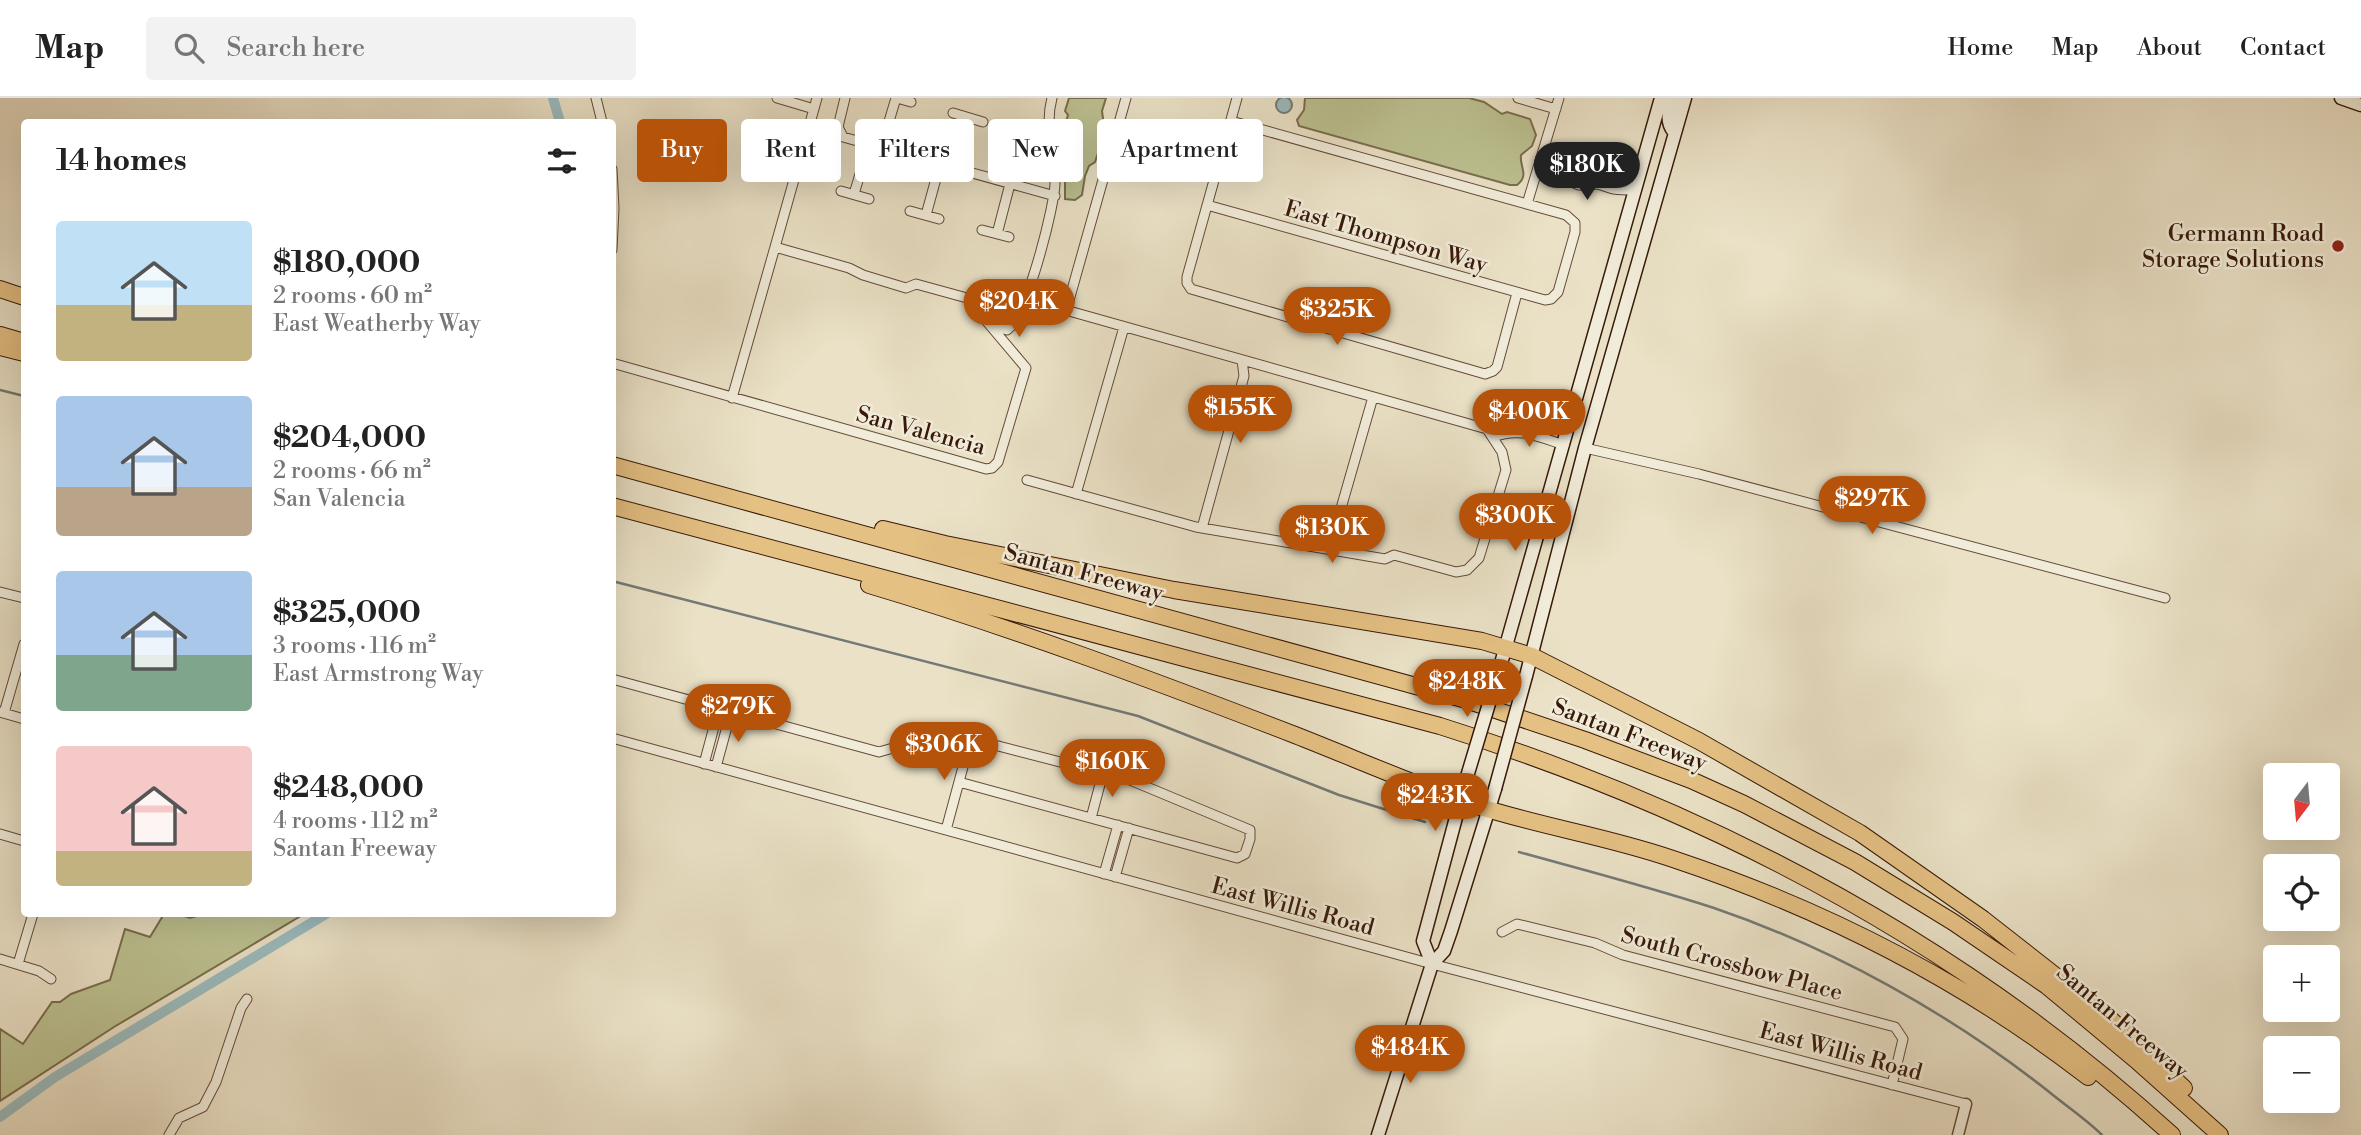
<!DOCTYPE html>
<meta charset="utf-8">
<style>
body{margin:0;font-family:"Libre Bodoni",serif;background:#f2f2f2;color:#222;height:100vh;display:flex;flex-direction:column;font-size:26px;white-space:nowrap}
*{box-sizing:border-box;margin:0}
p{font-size:23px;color:#767676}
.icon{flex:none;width:38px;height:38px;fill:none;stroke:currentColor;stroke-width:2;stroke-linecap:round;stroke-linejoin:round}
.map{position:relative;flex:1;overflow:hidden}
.drawer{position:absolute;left:21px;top:21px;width:595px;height:798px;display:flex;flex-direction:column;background:#fff;border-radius:7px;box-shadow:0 7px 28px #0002}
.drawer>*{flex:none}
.guide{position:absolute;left:637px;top:21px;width:665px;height:63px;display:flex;gap:14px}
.needle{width:46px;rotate:196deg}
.buttons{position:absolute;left:2263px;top:665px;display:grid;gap:14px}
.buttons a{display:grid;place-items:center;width:77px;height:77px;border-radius:7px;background:#fff;box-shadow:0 7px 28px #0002;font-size:35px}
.price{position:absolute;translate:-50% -60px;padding:0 16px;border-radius:24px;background:#b45309;color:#fff;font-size:23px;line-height:46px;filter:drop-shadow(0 2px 4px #0008)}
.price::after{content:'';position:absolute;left:50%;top:42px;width:21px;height:16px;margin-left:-10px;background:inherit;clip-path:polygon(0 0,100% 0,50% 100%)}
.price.selected{background:#222;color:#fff}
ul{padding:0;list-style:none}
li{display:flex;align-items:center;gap:21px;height:175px;padding:0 35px}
li span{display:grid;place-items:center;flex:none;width:196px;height:140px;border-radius:7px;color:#555}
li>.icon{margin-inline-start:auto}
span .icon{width:84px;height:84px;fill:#fffc;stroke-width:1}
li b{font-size:30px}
h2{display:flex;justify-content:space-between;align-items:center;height:84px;padding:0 35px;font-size:30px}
.pill{padding:0 24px;border-radius:7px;background:#fff;box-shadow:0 7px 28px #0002;font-size:24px;line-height:63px}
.pill.selected{background:#b45309;color:#fff}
header{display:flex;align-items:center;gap:42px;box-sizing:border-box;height:98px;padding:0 35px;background:#fff;border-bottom:2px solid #e0e0e0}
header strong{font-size:33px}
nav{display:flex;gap:38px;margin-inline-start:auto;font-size:24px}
.search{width:490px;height:63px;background:#f2f2f2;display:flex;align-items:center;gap:18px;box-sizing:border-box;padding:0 24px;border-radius:7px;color:#767676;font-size:26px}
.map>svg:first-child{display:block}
.green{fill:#bcc191;stroke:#7a6d4d;stroke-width:2}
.water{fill:#9bbbbe;stroke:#737a76;stroke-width:2}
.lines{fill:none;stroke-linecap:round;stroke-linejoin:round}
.stream{stroke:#737a76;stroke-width:2.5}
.canal{stroke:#9bbbbe;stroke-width:10}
.minor-casing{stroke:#644b38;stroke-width:11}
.tertiary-casing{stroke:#644b38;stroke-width:13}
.secondary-casing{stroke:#381909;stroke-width:15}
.motorway-casing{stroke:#381909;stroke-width:18}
.minor{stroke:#f1ecda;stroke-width:9}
.tertiary{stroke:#f1ecda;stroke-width:10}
.secondary{stroke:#f1ecda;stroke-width:12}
.motorway{stroke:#e5c083;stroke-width:16}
.secondary-bridge-casing{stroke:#381909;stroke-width:15;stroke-linecap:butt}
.secondary-bridge{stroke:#f1ecda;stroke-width:12}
.poi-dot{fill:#8f2418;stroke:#f1ecda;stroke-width:2.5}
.labels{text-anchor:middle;stroke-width:5;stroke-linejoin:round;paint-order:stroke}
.poi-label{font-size:23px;fill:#381909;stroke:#f1ecda;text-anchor:end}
.street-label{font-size:23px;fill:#381909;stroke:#f1ecda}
</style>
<header>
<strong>Map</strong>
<div class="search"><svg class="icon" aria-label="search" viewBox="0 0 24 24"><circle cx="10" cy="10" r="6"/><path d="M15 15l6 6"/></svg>Search here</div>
<nav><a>Home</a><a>Map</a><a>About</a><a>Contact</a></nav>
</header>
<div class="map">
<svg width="2361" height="1037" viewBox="0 0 2361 1037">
<rect width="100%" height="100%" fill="#eae1c6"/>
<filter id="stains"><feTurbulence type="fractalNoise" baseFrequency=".00286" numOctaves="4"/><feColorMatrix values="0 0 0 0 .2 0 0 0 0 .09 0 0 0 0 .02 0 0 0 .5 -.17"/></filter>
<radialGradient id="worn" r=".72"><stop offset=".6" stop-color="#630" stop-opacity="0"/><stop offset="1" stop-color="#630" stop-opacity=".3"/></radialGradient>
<path class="green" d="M1069 0H1106L1102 13 1104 28 1102 43 1095 64 1089 68 1085 78 1082 97 1075 102 1065 101V27L1068 17 1065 13Z
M1305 0H1469L1484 4 1502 16 1507 14 1530 21 1536 37 1532 48 1521 57C1519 68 1530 77 1517 87H1510L1299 28 1297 22 1304 12Z
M164 816H179L190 820 204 816H304L114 929 0 1003V931L23 946 52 904H60L71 896 110 882 125 831 150 839Z"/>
<path class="water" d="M1276 7a8 8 0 1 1 16 0a8 8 0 1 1-16 0Z"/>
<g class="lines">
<path class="stream" d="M0 292 24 298
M612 483 1138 618 1339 697 1425 724
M1519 754C1584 772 1650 789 1714 810 1834 851 1949 915 2048 993 2066 1008 2086 1021 2102 1037"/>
<path class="canal" d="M553 0 560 24
M0 1019 55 979 326 816"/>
<g class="minor-casing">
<path id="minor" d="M596 0 602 24
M777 0 814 11
M845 0 838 29 843 39 1055 98
M897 0 911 4
M1237 0 1187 179V185L1191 191 1485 276 1493 273 1497 269 1517 195
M1518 0 1556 11
M953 15 983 24
M881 50 896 0
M1543 58 1577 66
M1583 64C1593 65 1595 72 1603 76 1616 81 1625 85 1636 92 1629 92 1621 92 1614 91 1608 90 1603 87 1597 86 1588 86 1570 93 1572 75 1573 68 1577 66 1583 64Z
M1539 69 1567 77 1573 81
M954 70 968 20
M612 71 614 110 612 152
M841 93 869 101
M854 96 869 46
M1527 106 1559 0
M1207 107 1545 202 1551 201 1558 194 1575 134V125L1566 117 1231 23
M910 113 939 121
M926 117 940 66
M982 132 1009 139
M997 136 1010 86
M1028 192 1069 204
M1024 202 1060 211 1068 206 1126 0
M999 230 1007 232C1013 227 1014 225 1015 218 1029 207 1055 106 1055 85 1055 56 1044 29 1052 0
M996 233 999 230 1000 223 1006 217 1015 218
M612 265 986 371 992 370 998 364 1026 270 967 200 916 186 906 190 863 177 849 170 775 149 817 0
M732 300 775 149
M1493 339C1520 329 1537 338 1564 347
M1585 350 1699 376 2165 500
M1027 382 1196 429 1385 461 1394 457 1456 474 1467 472 1479 460 1506 372 1502 354 1487 331 1062 211
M1076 396 1124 229
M1202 430 1244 278 1242 262
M1329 452 1373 299
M0 494 24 500
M612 581 879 654 900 648
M0 614 24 621
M4 615 24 546
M612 640 1432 866 1966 1006
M704 666 719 610
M716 669 731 614
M1091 720 1103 675
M946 732 967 654 971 647 979 643 1130 682 1250 732V741L1245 756 1237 760 959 684
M0 736 24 743
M1104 776 1118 727
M1115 779 1129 730
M1502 834 1517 826 1595 845 1623 857 1895 929 1903 941 1892 987
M0 861 39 873 51 881
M18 866 33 816
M169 1037 179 1020 203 1009 216 984 241 910 247 901"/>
</g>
<g class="tertiary-casing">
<path id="tertiary" d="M1958 1037 1966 1006"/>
</g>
<g class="secondary-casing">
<path id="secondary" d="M1673 0C1669 13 1665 23 1674 34
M2341 0 2361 7
M1500 569 1661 0
M1526 578 1585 350 1685 0
M1432 866 1423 843 1466 682
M1378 1037 1432 866 1444 853 1451 833 1495 691"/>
</g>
<g class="motorway-casing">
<path id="motorway" d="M0 191 24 199
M0 237 24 244
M0 249 24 255
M612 367 1463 601 1585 642 1691 682 1744 706 1855 764 1953 824 2047 888 2136 962 2220 1037
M612 408 1440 628C1711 713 1961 845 2172 1037
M883 431 945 446 1174 492 1482 543 1532 558 1699 643 1860 735 1983 821 2108 919 2184 990
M869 487C1013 530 1155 583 1295 637 1351 659 1406 683 1462 703 1530 727 1604 737 1673 761 1823 811 1963 882 2088 979"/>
</g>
<use href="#minor" class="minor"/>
<use href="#tertiary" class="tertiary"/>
<use href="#secondary" class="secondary"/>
<use href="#motorway" class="motorway"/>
<g class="secondary-bridge-casing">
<path id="secondary-bridge" d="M1466 682 1500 569
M1495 691 1526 578"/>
</g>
<use href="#secondary-bridge" class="secondary-bridge"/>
</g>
<circle class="poi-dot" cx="2338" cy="148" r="7"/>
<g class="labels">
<g class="poi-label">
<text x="2324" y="143">Germann Road<tspan x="2324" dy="26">Storage Solutions</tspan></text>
</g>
<g class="street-label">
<text transform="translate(1386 138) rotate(16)" y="8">East Thompson Way</text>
<text transform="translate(921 332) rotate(15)" y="8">San Valencia</text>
<text transform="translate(1084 474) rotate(15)" y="8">Santan Freeway</text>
<text transform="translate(1630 636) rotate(21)" y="8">Santan Freeway</text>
<text transform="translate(1293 808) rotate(15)" y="8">East Willis Road</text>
<text transform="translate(1732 865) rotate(15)" y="8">South Crossbow Place</text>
<text transform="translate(2123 923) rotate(40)" y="8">Santan Freeway</text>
<text transform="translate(1841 953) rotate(15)" y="8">East Willis Road</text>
</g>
</g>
<rect width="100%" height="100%" filter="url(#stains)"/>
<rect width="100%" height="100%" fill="url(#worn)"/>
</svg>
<div class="buttons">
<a><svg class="needle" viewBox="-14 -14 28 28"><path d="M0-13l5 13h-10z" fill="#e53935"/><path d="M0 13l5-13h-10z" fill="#767676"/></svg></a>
<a><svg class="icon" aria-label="locate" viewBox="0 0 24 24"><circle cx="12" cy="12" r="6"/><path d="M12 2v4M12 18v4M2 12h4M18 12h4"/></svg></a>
<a>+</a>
<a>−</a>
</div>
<b class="price selected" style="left:1587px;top:104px">$180K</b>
<b class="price" style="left:1019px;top:241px">$204K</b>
<b class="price" style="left:1337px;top:249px">$325K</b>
<b class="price" style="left:1240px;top:347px">$155K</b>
<b class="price" style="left:1529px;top:351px">$400K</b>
<b class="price" style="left:1872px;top:438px">$297K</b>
<b class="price" style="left:1515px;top:455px">$300K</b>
<b class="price" style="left:1332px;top:467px">$130K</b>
<b class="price" style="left:1467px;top:621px">$248K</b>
<b class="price" style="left:738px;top:646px">$279K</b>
<b class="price" style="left:944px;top:684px">$306K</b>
<b class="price" style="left:1112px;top:701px">$160K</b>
<b class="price" style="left:1435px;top:735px">$243K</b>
<b class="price" style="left:1410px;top:987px">$484K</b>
<div class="guide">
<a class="pill selected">Buy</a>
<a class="pill">Rent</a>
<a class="pill">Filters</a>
<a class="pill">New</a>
<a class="pill">Apartment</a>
</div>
<section class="drawer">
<h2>14 homes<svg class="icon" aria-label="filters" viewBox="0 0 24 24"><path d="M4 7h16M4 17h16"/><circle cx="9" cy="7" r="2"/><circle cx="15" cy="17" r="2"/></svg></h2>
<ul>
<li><span style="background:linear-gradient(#bfe0f5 60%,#c2b280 0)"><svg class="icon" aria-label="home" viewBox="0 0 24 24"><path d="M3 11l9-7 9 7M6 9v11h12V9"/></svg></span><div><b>$180,000</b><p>2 rooms · 60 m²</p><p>East Weatherby Way</p></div></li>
<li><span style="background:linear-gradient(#a9c7e8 65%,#b9a48a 0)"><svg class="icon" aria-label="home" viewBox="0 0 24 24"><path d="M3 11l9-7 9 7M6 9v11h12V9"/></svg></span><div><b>$204,000</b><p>2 rooms · 66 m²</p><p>San Valencia</p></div></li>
<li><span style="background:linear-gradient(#a9c7e8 60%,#7fa58c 0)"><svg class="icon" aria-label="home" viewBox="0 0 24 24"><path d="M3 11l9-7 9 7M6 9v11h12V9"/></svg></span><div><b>$325,000</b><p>3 rooms · 116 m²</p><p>East Armstrong Way</p></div></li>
<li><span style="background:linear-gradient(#f6c9c9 75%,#c2b280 0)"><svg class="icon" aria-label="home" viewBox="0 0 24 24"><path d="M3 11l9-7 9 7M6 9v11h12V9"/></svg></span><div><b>$248,000</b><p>4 rooms · 112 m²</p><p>Santan Freeway</p></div></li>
</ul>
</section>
</div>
